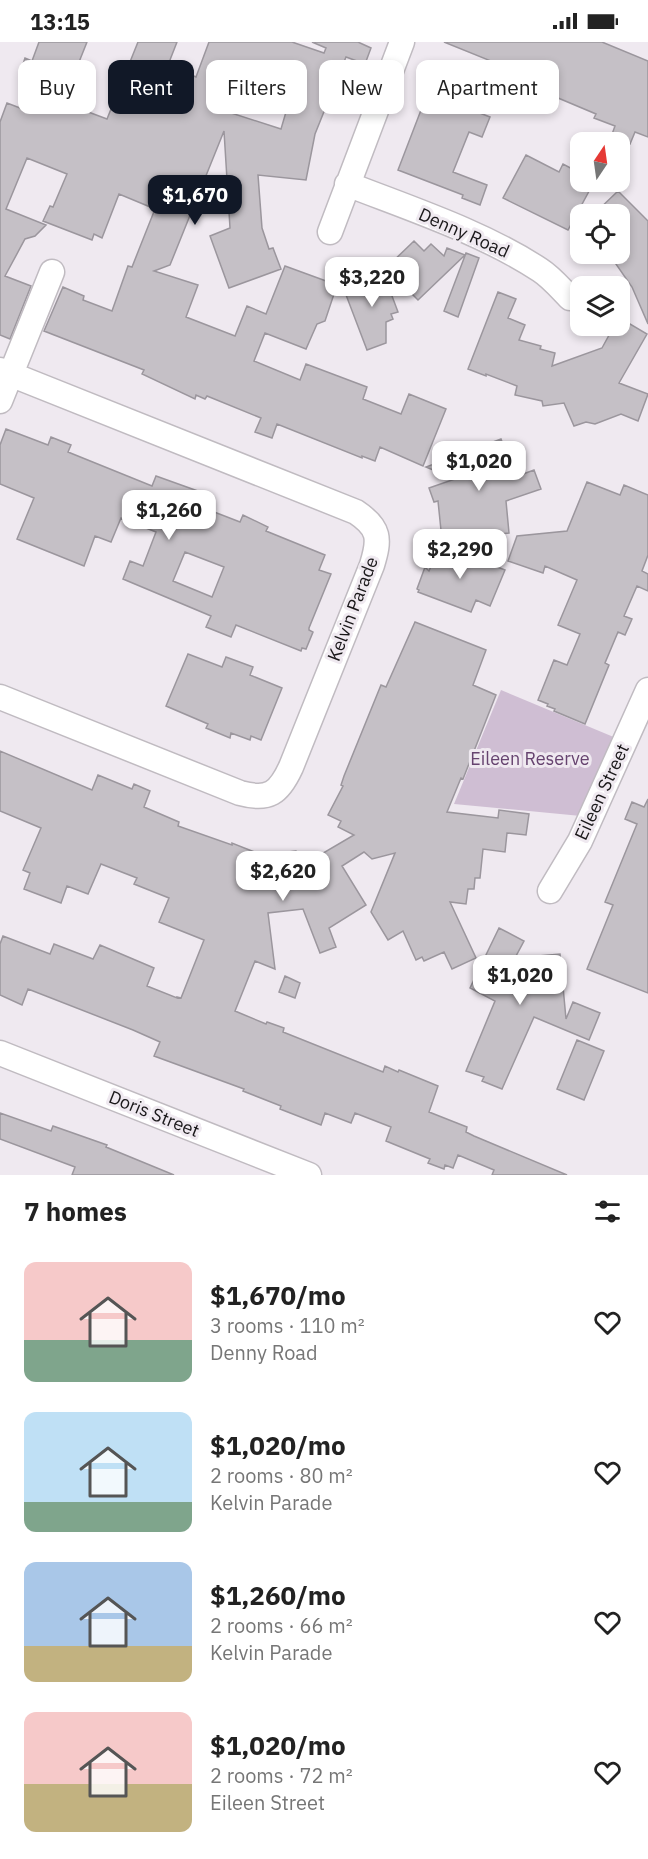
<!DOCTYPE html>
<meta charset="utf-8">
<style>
body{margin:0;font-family:"IBM Plex Sans",sans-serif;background:#f2f2f2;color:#222;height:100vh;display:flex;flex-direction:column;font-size:22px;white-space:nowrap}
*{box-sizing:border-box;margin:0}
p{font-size:20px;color:#767676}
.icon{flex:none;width:33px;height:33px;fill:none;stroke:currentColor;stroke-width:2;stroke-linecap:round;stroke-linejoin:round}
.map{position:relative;height:1133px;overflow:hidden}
.side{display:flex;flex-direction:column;background:#fff;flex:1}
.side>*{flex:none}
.banner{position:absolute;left:18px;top:18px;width:612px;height:54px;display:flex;gap:12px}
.needle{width:39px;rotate:13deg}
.fabs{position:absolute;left:570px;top:90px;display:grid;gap:12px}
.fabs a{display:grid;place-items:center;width:60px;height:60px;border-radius:12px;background:#fff;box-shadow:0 3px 9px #0003;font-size:30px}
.price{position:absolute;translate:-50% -51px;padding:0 14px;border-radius:12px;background:#fff;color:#222;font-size:20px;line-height:39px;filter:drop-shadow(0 2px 3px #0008)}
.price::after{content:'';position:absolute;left:50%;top:36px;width:18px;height:14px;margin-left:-9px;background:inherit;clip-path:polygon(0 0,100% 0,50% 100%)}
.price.current{background:#111827;color:#fff}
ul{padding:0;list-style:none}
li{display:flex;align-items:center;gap:18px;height:150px;padding:0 24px}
li span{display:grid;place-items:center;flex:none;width:168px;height:120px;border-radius:12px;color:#555}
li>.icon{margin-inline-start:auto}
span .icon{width:72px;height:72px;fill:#fffc;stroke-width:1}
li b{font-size:26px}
h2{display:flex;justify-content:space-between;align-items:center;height:72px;padding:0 24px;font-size:26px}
.pill{padding:0 21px;border-radius:12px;background:#fff;box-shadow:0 3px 9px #0003;font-size:21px;line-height:54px}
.pill.current{background:#111827;color:#fff}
.status{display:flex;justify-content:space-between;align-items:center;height:42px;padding:0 30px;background:#fff;direction:ltr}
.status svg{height:16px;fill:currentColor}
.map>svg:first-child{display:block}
.green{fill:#cfbed3}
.building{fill:#c5c0c6;stroke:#9b969d;stroke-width:1.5;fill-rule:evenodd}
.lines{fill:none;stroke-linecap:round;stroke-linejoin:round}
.minor-casing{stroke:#c0bbc1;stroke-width:27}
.minor{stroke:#fff;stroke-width:24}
.labels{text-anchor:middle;stroke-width:6;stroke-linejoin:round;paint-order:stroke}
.street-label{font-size:18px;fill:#1a181a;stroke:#efe9f0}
.park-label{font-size:18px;fill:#66436f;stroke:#efe9f0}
</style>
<div class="status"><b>13:15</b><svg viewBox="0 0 49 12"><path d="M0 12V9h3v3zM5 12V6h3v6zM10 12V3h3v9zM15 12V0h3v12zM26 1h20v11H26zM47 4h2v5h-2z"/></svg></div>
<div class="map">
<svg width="648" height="1133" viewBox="0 0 648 1133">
<rect width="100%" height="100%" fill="#efe9f0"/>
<path class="green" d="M501 648 616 696 581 774 454 762Z"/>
<path class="building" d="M39 0H87L73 35 85 40 75 65 107 77 138 0H177L168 23 196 35 209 0H292L324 11 326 6 312 0H358L371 6 365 22 346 15 315 92 306 138 258 133 262 186 269 207 273 206 281 227 229 246 210 194 230 186 224 89 170 223 154 229 198 243 186 275 235 294 247 264 266 272 285 224 337 243 325 279 317 282 306 307 265 291 254 319 300 338 306 322 367 345 363 357 401 372 409 352 446 367 423 424 380 405 375 419 362 414V416L277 382 272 396 255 390 261 376 207 354 205 357 196 353 195 357 142 332 144 328 44 289 63 245 84 254 83 258 112 269 128 224 132 225 155 167 119 152 102 196 94 192 92 198 43 179 50 164 53 165 67 132 27 116 6 167 46 183 35 194 25 197 5 234 31 244 10 297 0 293V80L7 61 20 66 32 36 20 31 25 16 32 19ZM236 32 291 53 281 87 222 68Z
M444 0H602L648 19V95L635 90 630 102 611 95 615 84 594 76 596 72 513 37 515 30 513 28Z
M436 29 457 38 449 59 490 75 482 95 469 90 453 130 487 143 480 163 462 156 463 153 398 128Z
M526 113 559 130 563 122 580 131V140H594L568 188 503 156Z
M618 149 648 179V282L632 245 609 212H620V172H594Z
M414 199 424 209 431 202 444 214 447 206 465 213 418 258 386 226Z
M466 211 479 216 458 275 444 269Z
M383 230 398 270 391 272 393 277 386 280V301L367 308 343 245Z
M498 250 516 257 508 276 525 283 519 298 541 304 540 307 555 311 552 324 602 306 614 284H620V276L647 292 619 341 648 352 638 379 621 372 595 382 586 380 574 384 564 361 543 364 542 359 515 353 517 344 486 332V334L468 327Z
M6 387 48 403 51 395 71 403 68 410 152 444 156 434 209 453 204 466 240 480 243 473 268 485 266 489 325 513 319 528 331 532 309 586V588L313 590 306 607 302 606 301 609 236 583 231 595 206 585 211 574 123 537 130 519 143 524 156 490 121 476 111 500 95 494 84 524 17 497 34 456 0 442V403ZM185 510 224 525 212 555 173 539Z
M501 397 515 435 534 428 541 447 506 459 509 491 442 498 438 459 434 460 429 446 455 437 426 425Z
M587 440 620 453 624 443 648 453V513L642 529 648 532V549L637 544 624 574 632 577 625 593 618 590 605 621 609 623 585 682 554 669 555 667 547 664 548 662 538 658 554 618 567 623 580 592 558 583 577 538 545 524 543 531 508 519 517 494 567 489Z
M440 503 505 528 490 564 476 558 471 570 418 550 419 548 417 547 425 525 429 529Z
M415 580 486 608 473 643 496 653 465 732 463 737 461 736 447 770 498 776 499 768 529 772 526 793 507 791 505 810 483 807 480 836H475L474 847H468L466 862 450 860 476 916 452 927 444 910 424 919 422 915 416 918 403 889 388 898 371 870 395 811 372 817 364 810 342 824 366 863 329 886 336 905 320 911 303 867 268 871 275 927 255 919 235 969 266 982 267 980 284 986 283 990 383 1030 385 1024 398 1030 399 1028 438 1044 429 1070 467 1085 466 1090 474 1094 567 1133H492L494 1128 458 1113 453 1126 445 1123 444 1127 428 1121 430 1117 386 1099 391 1085 355 1071 351 1081 325 1071 321 1083 280 1067 281 1064 243 1049 244 1047 154 1014 160 1000 133 988 28 947 22 963 0 953V902L3 894 50 912 54 902 93 917 100 903 154 926 147 944 177 956V955L181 956 204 898 159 880 169 856 134 842 137 836 101 822 88 852 67 844 61 861 24 847 30 831 23 828 41 786 0 769V709L92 748 98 733 132 747 134 742 150 749 144 765 179 780 178 784 232 803V801L262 813 296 809 303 823 354 793 338 785 341 779 328 773 343 744 341 743 344 734 381 643 386 645Z
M188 612 222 625 226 615 253 625 250 633 282 646 261 698 251 694 250 698 231 691 230 696 206 686 208 682 166 664Z
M648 757V951L587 927 613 863 605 860 637 782 625 777 632 760 644 765Z
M499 886 524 899 515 916 560 912 566 977 573 960 600 971 589 998 534 975 502 1047 482 1039 484 1035 466 1029 495 959 470 946Z
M285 934 300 941 295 956 279 950Z
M577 998 604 1009 584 1058 557 1047Z
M0 1071 51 1089 53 1084 107 1103 106 1105 174 1133H72L75 1125 0 1097Z"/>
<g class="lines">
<g class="minor-casing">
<path id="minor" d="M347 142C411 167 482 190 540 228 551 235 561 247 570 256
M330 190 402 0
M0 328 356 470C380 486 380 497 372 523L291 725C279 751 269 759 240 751L0 655
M0 359 52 230
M550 849 580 799 648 648
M0 1011 309 1133"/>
</g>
<use href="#minor" class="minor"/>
</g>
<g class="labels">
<g class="street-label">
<text transform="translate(464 191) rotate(24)" y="6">Denny Road</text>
<text transform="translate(353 567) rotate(-69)" y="6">Kelvin Parade</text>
<text transform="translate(602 750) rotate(-65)" y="6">Eileen Street</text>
<text transform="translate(154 1072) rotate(22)" y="6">Doris Street</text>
</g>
<g class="park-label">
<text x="530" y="723">Eileen Reserve</text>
</g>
</g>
</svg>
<div class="fabs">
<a><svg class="needle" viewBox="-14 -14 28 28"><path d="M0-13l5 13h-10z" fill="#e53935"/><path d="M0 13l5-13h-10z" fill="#767676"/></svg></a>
<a><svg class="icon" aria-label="locate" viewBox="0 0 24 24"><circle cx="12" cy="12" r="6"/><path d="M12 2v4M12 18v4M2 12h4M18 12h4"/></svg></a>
<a><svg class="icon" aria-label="layers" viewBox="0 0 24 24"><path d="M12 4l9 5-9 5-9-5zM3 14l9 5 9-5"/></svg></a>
</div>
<b class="price current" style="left:195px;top:184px">$1,670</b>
<b class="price" style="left:372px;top:266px">$3,220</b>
<b class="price" style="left:479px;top:450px">$1,020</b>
<b class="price" style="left:169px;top:499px">$1,260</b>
<b class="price" style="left:460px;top:538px">$2,290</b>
<b class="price" style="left:283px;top:860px">$2,620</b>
<b class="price" style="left:520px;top:964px">$1,020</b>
<div class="banner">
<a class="pill">Buy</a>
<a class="pill current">Rent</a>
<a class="pill">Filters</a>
<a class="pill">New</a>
<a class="pill">Apartment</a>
</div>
</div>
<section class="side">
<h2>7 homes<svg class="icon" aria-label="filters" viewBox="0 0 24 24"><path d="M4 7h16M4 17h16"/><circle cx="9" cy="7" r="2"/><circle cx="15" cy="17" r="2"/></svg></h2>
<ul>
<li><span style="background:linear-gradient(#f6c9c9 65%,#7fa58c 0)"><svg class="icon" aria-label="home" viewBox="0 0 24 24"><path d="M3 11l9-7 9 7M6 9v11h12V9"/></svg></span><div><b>$1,670/mo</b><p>3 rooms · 110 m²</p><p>Denny Road</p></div><svg class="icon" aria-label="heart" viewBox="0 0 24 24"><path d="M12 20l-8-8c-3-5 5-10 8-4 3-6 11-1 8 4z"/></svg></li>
<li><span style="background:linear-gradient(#bfe0f5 75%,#7fa58c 0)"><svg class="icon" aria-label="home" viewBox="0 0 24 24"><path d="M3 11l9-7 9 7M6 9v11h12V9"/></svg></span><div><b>$1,020/mo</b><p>2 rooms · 80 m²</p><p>Kelvin Parade</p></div><svg class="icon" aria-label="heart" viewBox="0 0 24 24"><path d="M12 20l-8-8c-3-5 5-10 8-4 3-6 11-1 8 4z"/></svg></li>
<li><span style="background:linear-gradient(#a9c7e8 70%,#c2b280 0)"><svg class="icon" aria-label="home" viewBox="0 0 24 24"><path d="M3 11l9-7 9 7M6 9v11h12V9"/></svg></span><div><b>$1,260/mo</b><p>2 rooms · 66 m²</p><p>Kelvin Parade</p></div><svg class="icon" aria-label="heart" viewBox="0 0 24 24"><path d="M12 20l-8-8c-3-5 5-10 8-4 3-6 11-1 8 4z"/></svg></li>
<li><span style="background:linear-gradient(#f6c9c9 60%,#c2b280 0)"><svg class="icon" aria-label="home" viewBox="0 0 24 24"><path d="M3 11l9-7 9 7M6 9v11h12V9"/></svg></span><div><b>$1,020/mo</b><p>2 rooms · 72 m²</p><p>Eileen Street</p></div><svg class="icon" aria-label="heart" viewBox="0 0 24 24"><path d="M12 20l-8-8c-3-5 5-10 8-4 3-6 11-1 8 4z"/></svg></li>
</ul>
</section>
